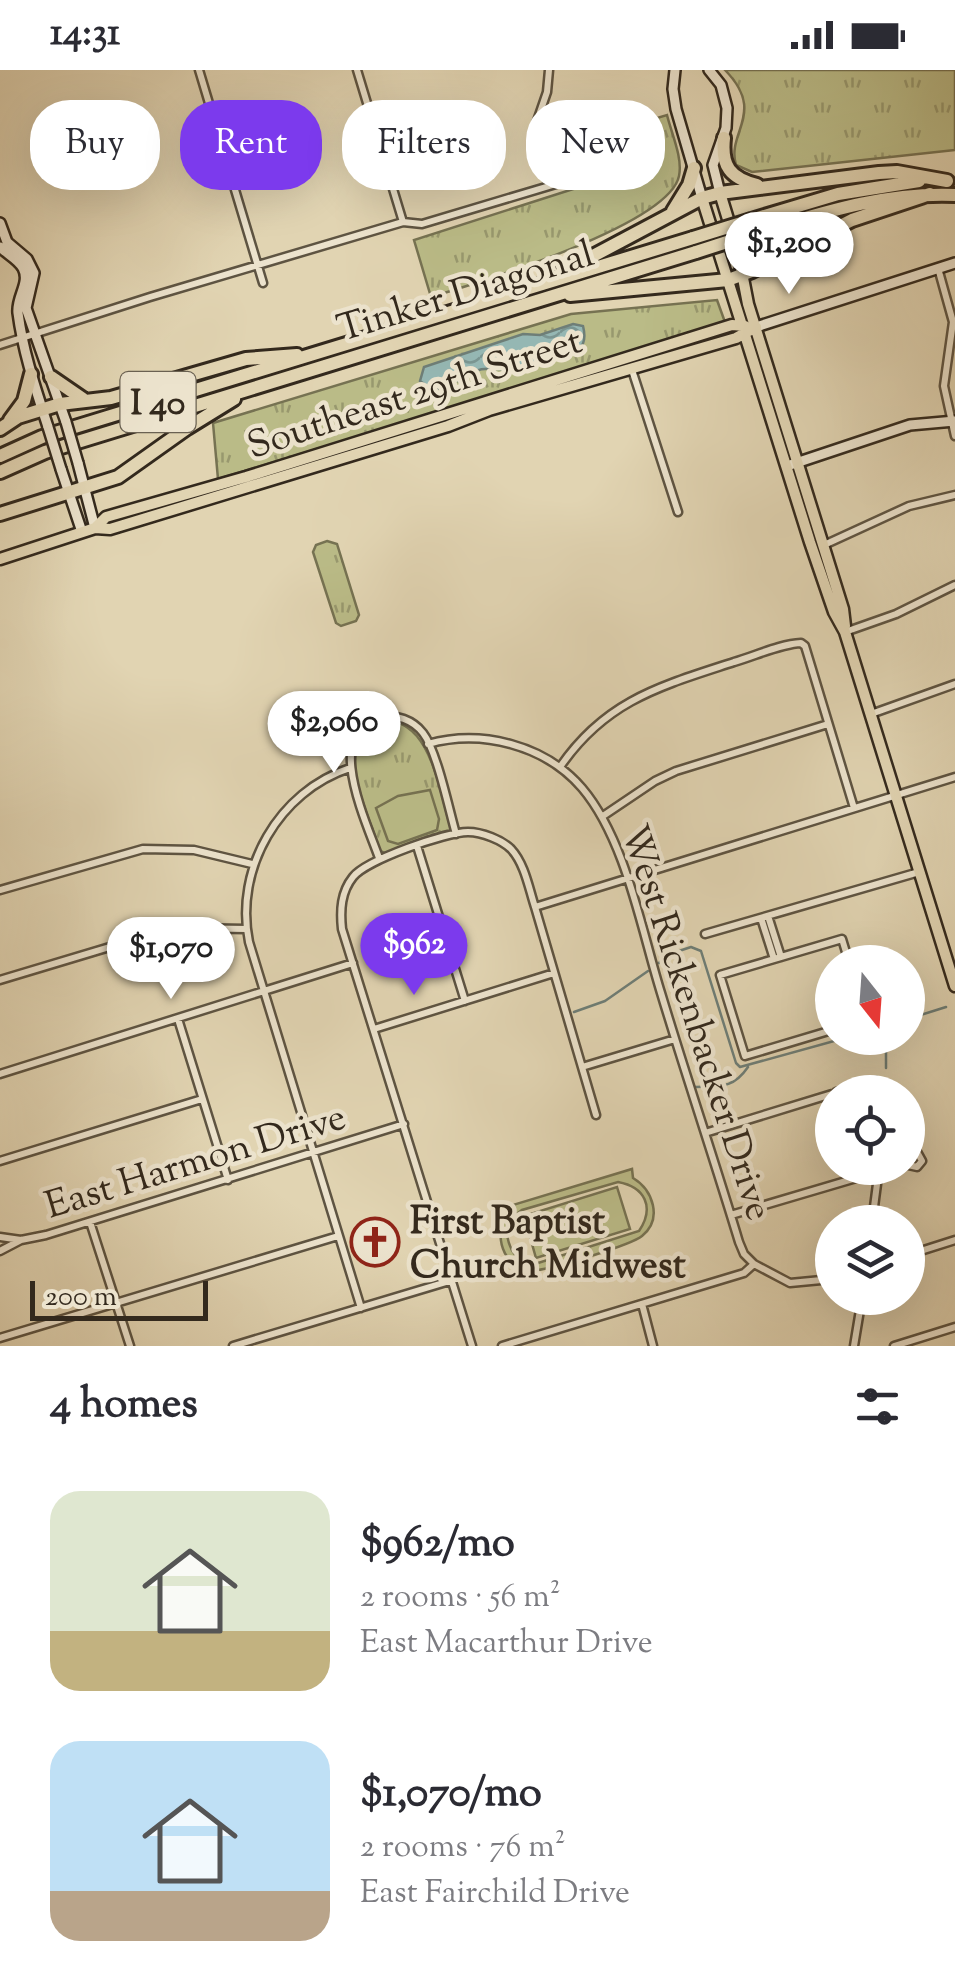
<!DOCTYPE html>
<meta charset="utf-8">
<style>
body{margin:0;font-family:"Sorts Mill Goudy",serif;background:#f7f7f7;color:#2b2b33;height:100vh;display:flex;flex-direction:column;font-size:38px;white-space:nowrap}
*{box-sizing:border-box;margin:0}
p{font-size:32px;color:#7c7c81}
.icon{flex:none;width:55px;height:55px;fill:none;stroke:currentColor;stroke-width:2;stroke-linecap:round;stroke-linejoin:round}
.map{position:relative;height:1276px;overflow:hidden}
.drawer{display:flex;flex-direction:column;background:#fff;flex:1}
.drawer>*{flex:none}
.hud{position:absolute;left:30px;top:30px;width:895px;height:90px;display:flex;gap:20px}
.needle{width:65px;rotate:163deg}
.tools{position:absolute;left:815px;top:875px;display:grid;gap:20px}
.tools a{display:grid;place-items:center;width:110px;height:110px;border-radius:50%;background:#fff;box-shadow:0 10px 40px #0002;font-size:50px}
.scale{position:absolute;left:30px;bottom:25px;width:178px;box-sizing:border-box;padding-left:10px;border:5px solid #33291d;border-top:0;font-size:28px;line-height:35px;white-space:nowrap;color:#33291d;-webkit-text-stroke:8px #ece3cd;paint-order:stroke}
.price{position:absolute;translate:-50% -85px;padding:0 22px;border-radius:35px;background:#fff;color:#222;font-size:32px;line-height:65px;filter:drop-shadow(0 2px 5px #0008)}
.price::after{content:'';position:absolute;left:50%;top:60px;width:30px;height:22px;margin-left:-15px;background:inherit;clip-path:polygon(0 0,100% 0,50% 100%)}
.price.on{background:#7c3aed;color:#fff}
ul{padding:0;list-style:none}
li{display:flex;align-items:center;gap:30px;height:250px;padding:0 50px}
li span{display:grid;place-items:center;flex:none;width:280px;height:200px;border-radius:30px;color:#555}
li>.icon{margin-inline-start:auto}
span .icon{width:120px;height:120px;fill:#fffc;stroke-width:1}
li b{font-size:42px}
h2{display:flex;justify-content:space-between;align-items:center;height:120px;padding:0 50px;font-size:42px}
.pill{padding:0 35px;border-radius:40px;background:#fff;box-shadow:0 10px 40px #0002;font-size:35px;line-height:90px}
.pill.on{background:#7c3aed;color:#fff}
.status{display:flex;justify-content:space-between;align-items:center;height:70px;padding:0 50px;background:#fff;direction:ltr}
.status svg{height:28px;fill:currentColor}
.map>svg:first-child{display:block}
.grass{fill:url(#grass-tufts);stroke:#767252;stroke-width:2.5}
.garden{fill:#babb87;stroke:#767252;stroke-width:2.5;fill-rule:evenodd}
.water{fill:url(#water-waves);stroke:#6e7e77;stroke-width:2.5}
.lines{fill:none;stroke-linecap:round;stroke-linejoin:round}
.stream{stroke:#6e7e77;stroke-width:2.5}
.street-casing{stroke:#5e5442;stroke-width:11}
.secondary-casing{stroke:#33291d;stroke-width:14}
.primary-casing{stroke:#33291d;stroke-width:15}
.highway-casing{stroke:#33291d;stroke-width:18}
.street{stroke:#ece3cd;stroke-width:6}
.secondary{stroke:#ece3cd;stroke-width:9}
.primary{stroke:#e1d4b2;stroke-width:10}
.highway{stroke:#e1d4b2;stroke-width:12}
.secondary-bridge-casing{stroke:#33291d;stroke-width:14;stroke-linecap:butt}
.highway-bridge-casing{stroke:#33291d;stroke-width:18;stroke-linecap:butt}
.secondary-bridge{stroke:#ece3cd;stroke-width:9}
.highway-bridge{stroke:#e1d4b2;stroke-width:12}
.labels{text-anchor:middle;stroke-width:9;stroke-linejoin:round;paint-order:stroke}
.shield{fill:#ece3cd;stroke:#6a6152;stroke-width:2.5}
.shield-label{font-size:35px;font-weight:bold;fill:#33291d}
.street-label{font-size:38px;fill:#33291d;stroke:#ece3cd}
.poi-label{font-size:38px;font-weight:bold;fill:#33291d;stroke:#ece3cd;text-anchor:start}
</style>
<div class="status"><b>14:31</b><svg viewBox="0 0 49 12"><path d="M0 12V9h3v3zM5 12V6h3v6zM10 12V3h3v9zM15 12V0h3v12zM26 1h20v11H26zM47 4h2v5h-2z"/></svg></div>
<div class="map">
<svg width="955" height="1276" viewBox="0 0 955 1276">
<defs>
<pattern id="grass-tufts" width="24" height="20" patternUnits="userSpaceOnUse" patternTransform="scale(2.5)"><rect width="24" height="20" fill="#babb87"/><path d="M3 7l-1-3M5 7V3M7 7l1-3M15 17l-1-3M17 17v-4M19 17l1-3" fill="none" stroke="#98986e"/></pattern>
<pattern id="water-waves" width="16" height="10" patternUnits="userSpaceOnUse" patternTransform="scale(2.5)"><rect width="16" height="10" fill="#95b7b3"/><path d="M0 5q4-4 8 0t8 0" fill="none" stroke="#7a9591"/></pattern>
</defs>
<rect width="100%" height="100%" fill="#e1d4b2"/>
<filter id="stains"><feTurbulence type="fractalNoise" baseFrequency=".002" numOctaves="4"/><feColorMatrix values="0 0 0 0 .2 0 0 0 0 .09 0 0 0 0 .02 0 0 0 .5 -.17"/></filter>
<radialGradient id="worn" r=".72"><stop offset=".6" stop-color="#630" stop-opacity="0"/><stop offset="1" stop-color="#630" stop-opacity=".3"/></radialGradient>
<path class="grass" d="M725 0H955V80L752 102 736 95C726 62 767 43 725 0Z
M667 45C671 62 683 88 679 106 669 155 478 213 431 227L414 170 636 99 642 91 633 55Z
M717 230 726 255 218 409 213 353 571 244Z
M327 471 337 474 359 545 356 551 341 556 336 553 313 482 316 475Z
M381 651C431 646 439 721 451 759L448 764 385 783 380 781C369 744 329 671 381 651Z"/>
<path class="garden" d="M430 720 439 749 437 760 398 774 388 771 376 738 398 726Z
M632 1099 633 1108C653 1120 663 1149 642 1166 631 1175 552 1199 537 1200 506 1203 493 1170 505 1146L496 1148 493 1141ZM618 1112C645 1117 655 1137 639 1161L535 1194C517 1192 510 1182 507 1165L514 1146 522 1140Z
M617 1117 630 1159 536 1188 524 1146Z"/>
<path class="water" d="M573 254 583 256C591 287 564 284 541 291 533 293 527 298 519 301 496 300 478 292 460 312L455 310 434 321 420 311 424 297 523 264 540 265Z"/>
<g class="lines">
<path class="stream" d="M659 893 667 885 691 877 701 881 736 993 740 997 845 968
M574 942 605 931 648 901
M908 949 946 937
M886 998V968
M695 1017C720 1016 733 1019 748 997"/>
<g class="street-casing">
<path id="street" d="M199 0 263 213
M403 152 422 154 556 114 537 51 547 22 549 0
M938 198 953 252 944 316 955 366
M0 275 150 227 403 152 357 0
M632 300 678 442
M824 475 909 436 955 425
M845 562 896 544 955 515
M871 644 955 614
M428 674C482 659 545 675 582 718 626 770 641 859 661 923 686 1006 714 1089 739 1172L744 1184 754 1194
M560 697C606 630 661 616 734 592 755 586 780 574 801 573L805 576 854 738
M350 698C279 721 234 799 249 872L361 1238
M603 746 655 711 676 701 828 654
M417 776 465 931
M379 788C367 753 321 659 381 647 396 644 413 650 423 663 437 681 449 740 456 764
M0 820 143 779 194 780 252 794
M535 837 955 707
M768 846 781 887
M761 848 774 889
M705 864 919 802
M0 910 153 864 184 858 246 859
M178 949 228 1110
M374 959 554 903
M832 960 745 986 720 905 842 869 849 892
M582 997 675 969
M0 1004 353 893
M836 1022 876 1011 882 1013 884 1022
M705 1063 832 1024
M908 1085 917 1082 922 1091 917 1097 908 1095
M0 1091 202 1029
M731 1145 890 1098
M90 1152 130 1276
M872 1152 879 1099
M0 1167 21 1170 46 1165 404 1054
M0 1181 21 1170
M908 1185 955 1170
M642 1234 653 1276
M0 1268 338 1166
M233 1276 453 1210
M472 1276 342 859C340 840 341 822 353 807 366 790 446 762 468 762 482 762 502 770 511 779 525 794 529 819 535 837L596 1045
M502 1276 744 1203 754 1194 790 1213 832 1209
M854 1276 862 1228
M894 1276 955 1257"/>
</g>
<g class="secondary-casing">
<path id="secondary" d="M675 0 673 19 676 39 702 128
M709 0 721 15 727 38 726 58 713 95 720 123
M0 153 7 172 27 189 34 203 26 238 66 352
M0 177C7 184 18 189 23 198 31 213 16 227 18 243 23 282 36 320 48 357
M756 257 955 193
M78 393 95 458
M787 396 910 355 955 351
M61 399 82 462"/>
</g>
<g class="primary-casing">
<path id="primary" d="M720 123 738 182 748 234 843 539 845 556
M702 128 810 472 834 542 845 562 955 916
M95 458 106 447 246 407 732 255 745 256
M0 489 95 458 110 459 448 356 489 340 736 268 756 257"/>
</g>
<g class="highway-casing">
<path id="highway" d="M724 68C721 96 730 108 757 115
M673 141 689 115 694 98
M751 150 838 124 919 111
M755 163C822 143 885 122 955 125
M561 203 702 128 720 123 879 103 897 102 947 111
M570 225 728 210 752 201 852 150 930 124
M51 307 83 329
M10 350 24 331 31 304
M0 359 18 347 60 334 111 328 246 289 297 285
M0 386 42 367 693 168
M0 402 45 382 696 182
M0 444 118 407 187 358 234 329"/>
</g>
<use href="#street" class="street"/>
<use href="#secondary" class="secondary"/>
<use href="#primary" class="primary"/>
<use href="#highway" class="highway"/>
<g class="secondary-bridge-casing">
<path id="secondary-bridge" d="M66 352 78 393
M48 357 61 399"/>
</g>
<g class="highway-bridge-casing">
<path id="highway-bridge" d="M693 168 751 150
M696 182 755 163"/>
</g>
<use href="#secondary-bridge" class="secondary-bridge"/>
<use href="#highway-bridge" class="highway-bridge"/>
</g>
<defs>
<g id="church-ring" transform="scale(2.5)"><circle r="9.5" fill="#ece3cd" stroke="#8f2418" stroke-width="1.5"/><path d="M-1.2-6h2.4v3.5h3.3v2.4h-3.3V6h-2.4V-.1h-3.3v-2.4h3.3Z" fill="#8f2418"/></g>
</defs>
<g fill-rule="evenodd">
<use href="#church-ring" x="375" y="1172"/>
</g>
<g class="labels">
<rect class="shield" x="120.5" y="302" width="75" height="60" rx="8"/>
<g class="shield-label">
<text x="158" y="344">I 40</text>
</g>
<g class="street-label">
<text transform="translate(465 220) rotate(-17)" y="13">Tinker Diagonal</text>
<text transform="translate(414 322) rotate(-18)" y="13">Southeast 29th Street</text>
<text transform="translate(698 952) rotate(72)" y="13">West Rickenbacker Drive</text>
<text transform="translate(195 1090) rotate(-17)" y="13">East Harmon Drive</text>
</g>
<g class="poi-label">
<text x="410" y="1163">First Baptist<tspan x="410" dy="44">Church Midwest</tspan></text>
</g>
</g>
<rect width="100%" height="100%" filter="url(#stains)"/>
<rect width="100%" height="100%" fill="url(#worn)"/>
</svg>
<div class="tools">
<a><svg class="needle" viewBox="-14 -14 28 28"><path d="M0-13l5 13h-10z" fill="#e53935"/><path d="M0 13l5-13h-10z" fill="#7c7c81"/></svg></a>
<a><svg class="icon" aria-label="locate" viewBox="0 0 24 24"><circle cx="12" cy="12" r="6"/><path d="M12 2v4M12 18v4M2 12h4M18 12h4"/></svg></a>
<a><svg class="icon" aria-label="layers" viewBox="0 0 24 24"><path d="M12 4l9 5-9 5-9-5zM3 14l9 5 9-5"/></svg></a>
</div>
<div class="scale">200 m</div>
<b class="price" style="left:789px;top:227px">$1,200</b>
<b class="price" style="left:334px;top:706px">$2,060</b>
<b class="price on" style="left:414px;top:928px">$962</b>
<b class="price" style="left:171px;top:932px">$1,070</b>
<div class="hud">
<a class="pill">Buy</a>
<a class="pill on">Rent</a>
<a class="pill">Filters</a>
<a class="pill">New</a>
</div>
</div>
<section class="drawer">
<h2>4 homes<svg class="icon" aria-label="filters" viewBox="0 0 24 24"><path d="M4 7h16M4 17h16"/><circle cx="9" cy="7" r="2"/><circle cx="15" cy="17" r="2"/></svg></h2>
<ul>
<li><span style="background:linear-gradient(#dfe7d0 70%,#c2b280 0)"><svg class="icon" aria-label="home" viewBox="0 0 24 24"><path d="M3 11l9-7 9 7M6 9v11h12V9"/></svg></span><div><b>$962/mo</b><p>2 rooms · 56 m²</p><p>East Macarthur Drive</p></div></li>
<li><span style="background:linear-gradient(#bfe0f5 75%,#b9a48a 0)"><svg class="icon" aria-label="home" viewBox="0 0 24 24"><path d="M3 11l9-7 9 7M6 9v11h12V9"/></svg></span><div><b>$1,070/mo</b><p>2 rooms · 76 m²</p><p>East Fairchild Drive</p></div></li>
</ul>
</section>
